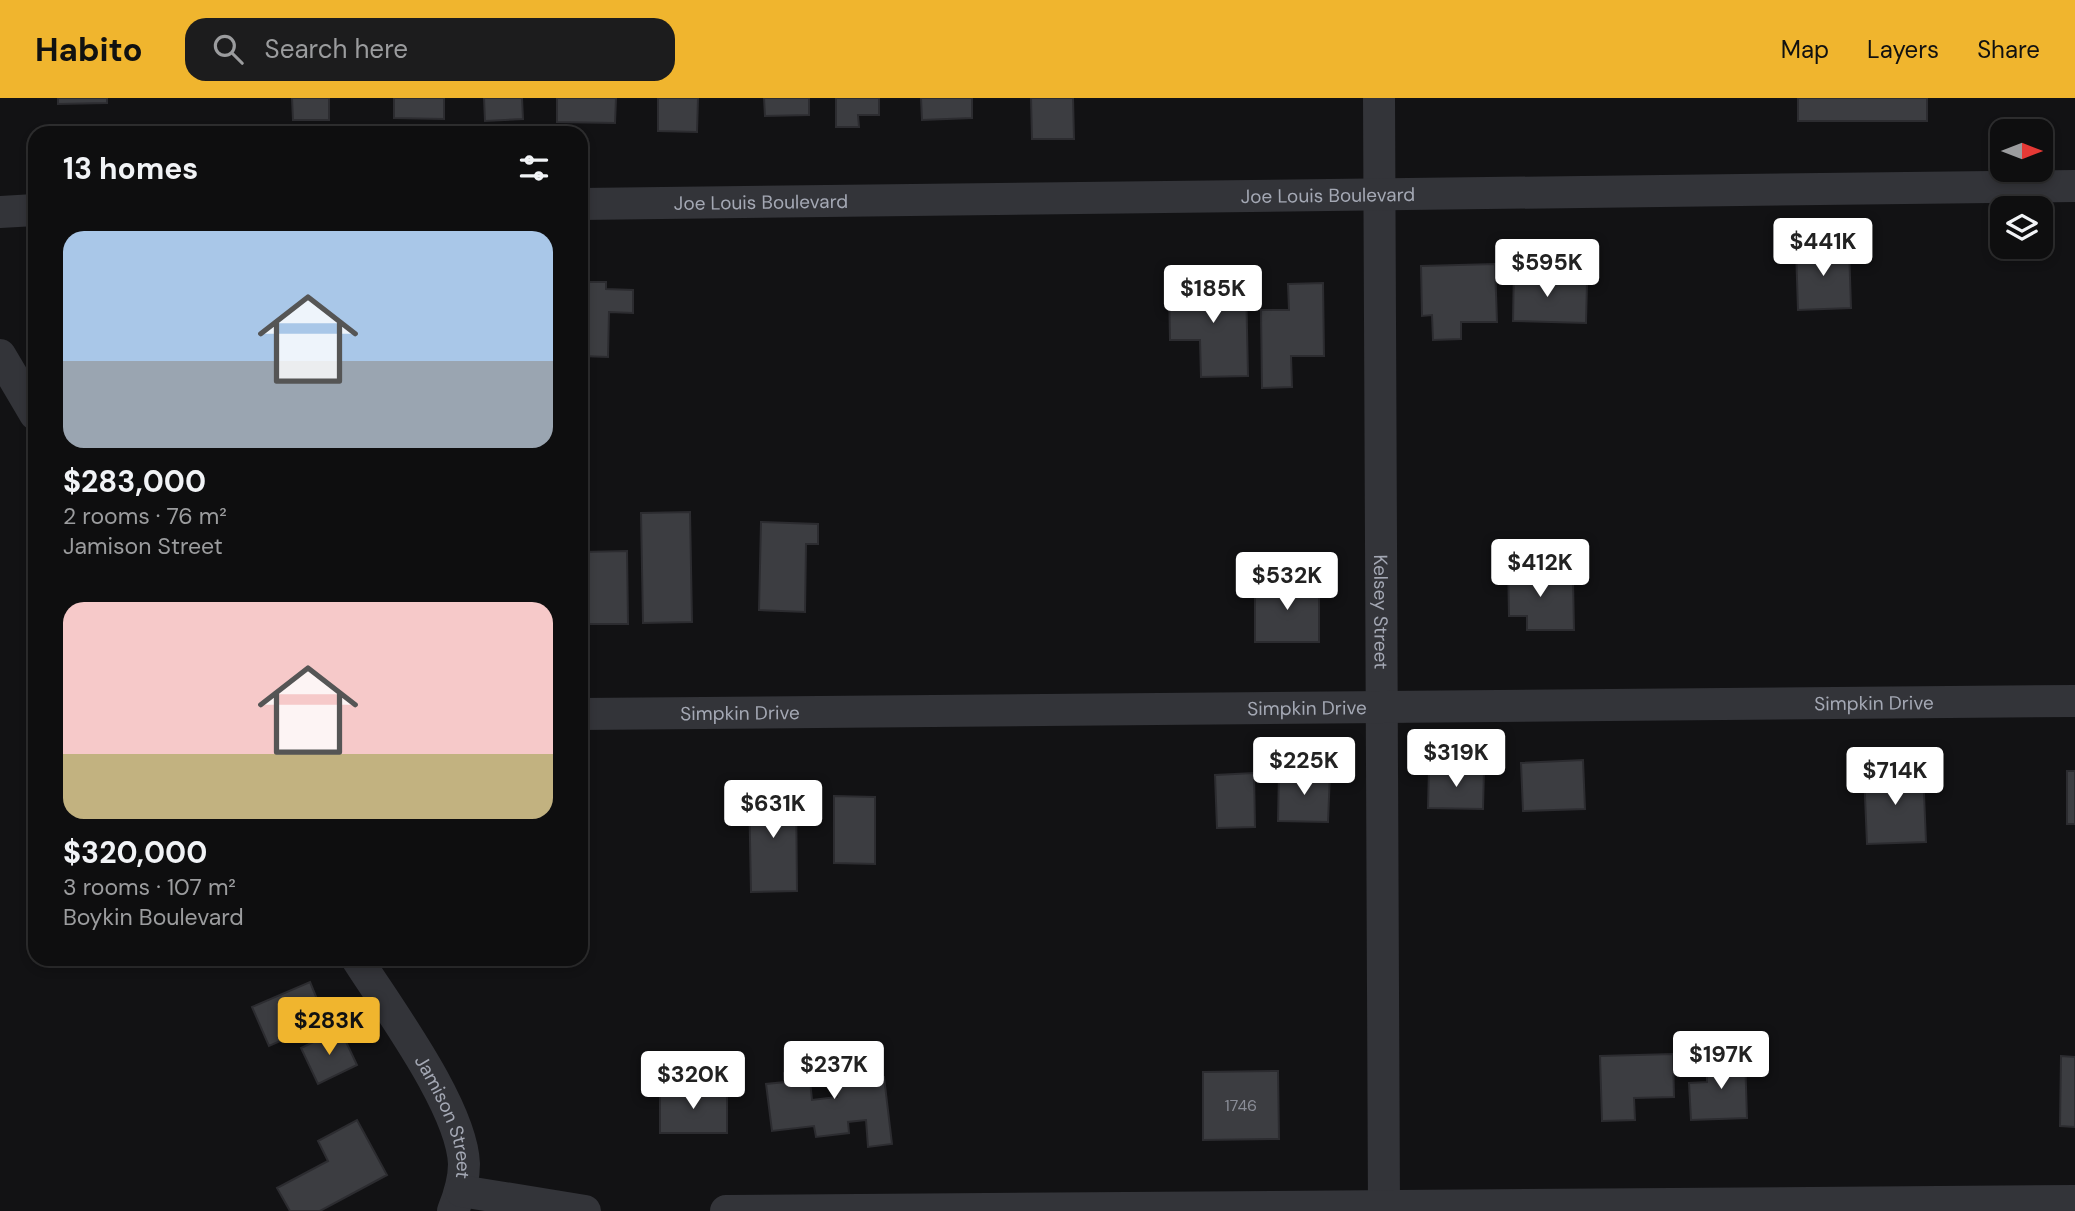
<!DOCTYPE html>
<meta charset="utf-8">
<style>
body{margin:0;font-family:"DM Sans",sans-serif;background:#1c1c1d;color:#f1f3f6;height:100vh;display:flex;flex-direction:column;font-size:26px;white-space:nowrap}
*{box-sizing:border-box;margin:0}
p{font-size:23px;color:#9b9c9e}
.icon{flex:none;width:38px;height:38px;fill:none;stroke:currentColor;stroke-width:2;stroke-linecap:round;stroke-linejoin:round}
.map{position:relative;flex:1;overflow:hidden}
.details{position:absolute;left:28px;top:28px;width:560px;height:840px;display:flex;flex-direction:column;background:#0e0e0f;border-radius:21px;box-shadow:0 4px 10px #0003,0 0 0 2px #2e2e2f}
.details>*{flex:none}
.needle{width:46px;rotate:90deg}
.fabs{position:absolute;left:1990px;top:21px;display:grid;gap:14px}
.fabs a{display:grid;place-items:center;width:63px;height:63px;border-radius:14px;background:#0e0e0f;box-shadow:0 4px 10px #0003,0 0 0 2px #2e2e2f;font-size:35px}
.price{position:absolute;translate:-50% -60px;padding:0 16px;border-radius:7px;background:#fff;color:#222;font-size:23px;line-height:46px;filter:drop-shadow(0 2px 4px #0008)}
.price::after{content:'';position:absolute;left:50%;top:42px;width:21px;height:16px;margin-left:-10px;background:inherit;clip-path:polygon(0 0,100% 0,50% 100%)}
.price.selected{background:#f0b52e;color:#111}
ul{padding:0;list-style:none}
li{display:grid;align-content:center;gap:14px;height:371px;padding:0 35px}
li span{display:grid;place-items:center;height:217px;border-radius:21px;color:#555}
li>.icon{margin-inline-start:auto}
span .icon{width:126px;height:126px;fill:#fffc;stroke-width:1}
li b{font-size:30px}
h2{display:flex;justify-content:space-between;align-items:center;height:84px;padding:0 35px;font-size:30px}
header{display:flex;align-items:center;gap:42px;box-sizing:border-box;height:98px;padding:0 35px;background:#f0b52e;color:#111}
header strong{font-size:33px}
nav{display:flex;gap:38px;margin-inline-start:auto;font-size:24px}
.search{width:490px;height:63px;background:#1c1c1d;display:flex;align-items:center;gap:18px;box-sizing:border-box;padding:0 24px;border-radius:21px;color:#9b9c9e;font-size:26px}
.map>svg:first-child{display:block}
.building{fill:#3c3d41;stroke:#2c2c30;stroke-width:2}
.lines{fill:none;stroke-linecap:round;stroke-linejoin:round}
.street{stroke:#333439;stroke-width:32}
.labels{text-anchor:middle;stroke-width:5;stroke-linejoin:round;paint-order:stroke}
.number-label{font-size:16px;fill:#8a8d97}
.street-label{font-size:19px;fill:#a4a8b4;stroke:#0d0d0f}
</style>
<header>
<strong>Habito</strong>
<div class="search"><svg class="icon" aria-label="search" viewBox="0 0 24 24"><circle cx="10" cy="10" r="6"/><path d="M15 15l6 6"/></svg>Search here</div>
<nav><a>Map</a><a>Layers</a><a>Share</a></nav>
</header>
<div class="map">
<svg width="2075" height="1113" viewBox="0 0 2075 1113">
<rect width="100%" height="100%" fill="#121214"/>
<path class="building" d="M58 0H107V5L58 6Z
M292 0H329V22H293Z
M394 0H444V21L394 20Z
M484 0H522L523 21 485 23Z
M557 0H616L615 25 557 24Z
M658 0H698L697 34 658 33Z
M764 0H809V17L765 18Z
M836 0H879V17H858L859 29H836Z
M921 0H972V20L922 22Z
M1031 0H1073L1074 41H1032Z
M1798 0H1927V23H1798Z
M1849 149 1851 210 1798 212 1796 150Z
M1495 166 1497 224H1461V241L1433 242 1432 217 1422 218 1421 168Z
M1514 168 1537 169V184L1587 185 1586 225 1513 223Z
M581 184H606V191L633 192V215L609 214 608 259 581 258Z
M1246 185 1248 278 1201 279 1200 242H1170L1169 187Z
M1323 185 1324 258H1291L1292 289 1262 290 1261 212H1289L1288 186Z
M690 414 692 524 643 525 641 415Z
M761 424 818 426V446H806L805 514 759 512Z
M627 453 628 526H581V454Z
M1508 461H1531V484L1573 483 1574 532H1527V518H1509Z
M1255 485H1319V544H1255Z
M1583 662 1585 711 1523 713 1521 665Z
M1429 670 1484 671 1483 711 1428 710Z
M1923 672 1926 744 1867 746 1864 674Z
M1279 673 1330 675 1328 724 1278 723Z
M2067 673H2075V726H2067Z
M1254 675 1255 729 1217 730 1215 677Z
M796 690 797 793 751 794 749 691Z
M834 698 875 699V766L834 765Z
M310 884 326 923 269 948 252 909Z
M340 931 357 967 318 986 301 950Z
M858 955 859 959 873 958 876 980 884 979 892 1046 868 1049 866 1022 848 1024 849 1035 816 1039 814 1028 772 1033 766 986 785 984 784 975 809 972 812 1002 837 999 835 984 819 986 818 970 834 968 833 958Z
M1673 956 1674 999 1634 1000 1635 1022 1602 1023 1600 958Z
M1745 958 1747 1020 1691 1022 1689 985 1707 984V959Z
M2061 958 2075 959V1029L2060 1028Z
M1278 973 1279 1041 1203 1042V974Z
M660 991H727V1035H660Z
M357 1022 387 1077 320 1113H290L277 1090 328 1063 318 1043Z"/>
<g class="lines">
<g class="street">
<path id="s1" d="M1379 0 1384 1113"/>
<path id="s2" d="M581 106 2075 88"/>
<path d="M0 114 35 112"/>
<path d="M0 257 35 316"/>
<path id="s3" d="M581 616 2075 603"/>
<path id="s4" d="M357 861C388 910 462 1009 464 1066 464 1082 459 1098 453 1113"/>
<path d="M461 1093 585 1113"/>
<path d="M726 1113 2075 1103"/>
</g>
</g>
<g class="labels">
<g class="number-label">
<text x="1241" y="1013">1746</text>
</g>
<g class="street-label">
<text dy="7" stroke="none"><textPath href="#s2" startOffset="747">Joe Louis Boulevard</textPath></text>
<text dy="7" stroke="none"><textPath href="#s2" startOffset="180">Joe Louis Boulevard</textPath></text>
<text dy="7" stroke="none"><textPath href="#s1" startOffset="514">Kelsey Street</textPath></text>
<text dy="7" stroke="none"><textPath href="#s3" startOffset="1293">Simpkin Drive</textPath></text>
<text dy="7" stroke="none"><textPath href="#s3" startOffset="726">Simpkin Drive</textPath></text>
<text dy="7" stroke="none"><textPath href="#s3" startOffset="159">Simpkin Drive</textPath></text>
<text dy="7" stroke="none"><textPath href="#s4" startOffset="182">Jamison Street</textPath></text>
</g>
</g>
</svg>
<div class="fabs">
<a><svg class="needle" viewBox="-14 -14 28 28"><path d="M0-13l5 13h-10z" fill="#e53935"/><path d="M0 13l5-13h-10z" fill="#9b9c9e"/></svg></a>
<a><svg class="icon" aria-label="layers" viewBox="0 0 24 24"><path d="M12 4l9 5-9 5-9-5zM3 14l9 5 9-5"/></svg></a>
</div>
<b class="price" style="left:1823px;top:180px">$441K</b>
<b class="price" style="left:1547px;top:201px">$595K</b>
<b class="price" style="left:1213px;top:227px">$185K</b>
<b class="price" style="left:1540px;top:501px">$412K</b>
<b class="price" style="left:1287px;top:514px">$532K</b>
<b class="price" style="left:1456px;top:691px">$319K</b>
<b class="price" style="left:1304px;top:699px">$225K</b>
<b class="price" style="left:1895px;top:709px">$714K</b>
<b class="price" style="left:773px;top:742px">$631K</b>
<b class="price selected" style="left:329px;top:959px">$283K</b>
<b class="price" style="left:1721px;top:993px">$197K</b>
<b class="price" style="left:834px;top:1003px">$237K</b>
<b class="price" style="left:693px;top:1013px">$320K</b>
<section class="details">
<h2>13 homes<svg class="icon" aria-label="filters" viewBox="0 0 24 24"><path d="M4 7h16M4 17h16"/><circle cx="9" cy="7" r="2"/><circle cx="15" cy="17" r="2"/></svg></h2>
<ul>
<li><span style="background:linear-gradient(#a9c7e8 60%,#9aa5b1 0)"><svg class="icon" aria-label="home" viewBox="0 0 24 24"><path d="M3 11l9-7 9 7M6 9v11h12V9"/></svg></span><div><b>$283,000</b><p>2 rooms · 76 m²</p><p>Jamison Street</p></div></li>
<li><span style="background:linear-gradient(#f6c9c9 70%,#c2b280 0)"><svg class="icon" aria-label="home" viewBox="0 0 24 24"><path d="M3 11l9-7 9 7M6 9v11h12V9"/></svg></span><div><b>$320,000</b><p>3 rooms · 107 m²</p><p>Boykin Boulevard</p></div></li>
</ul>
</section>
</div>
